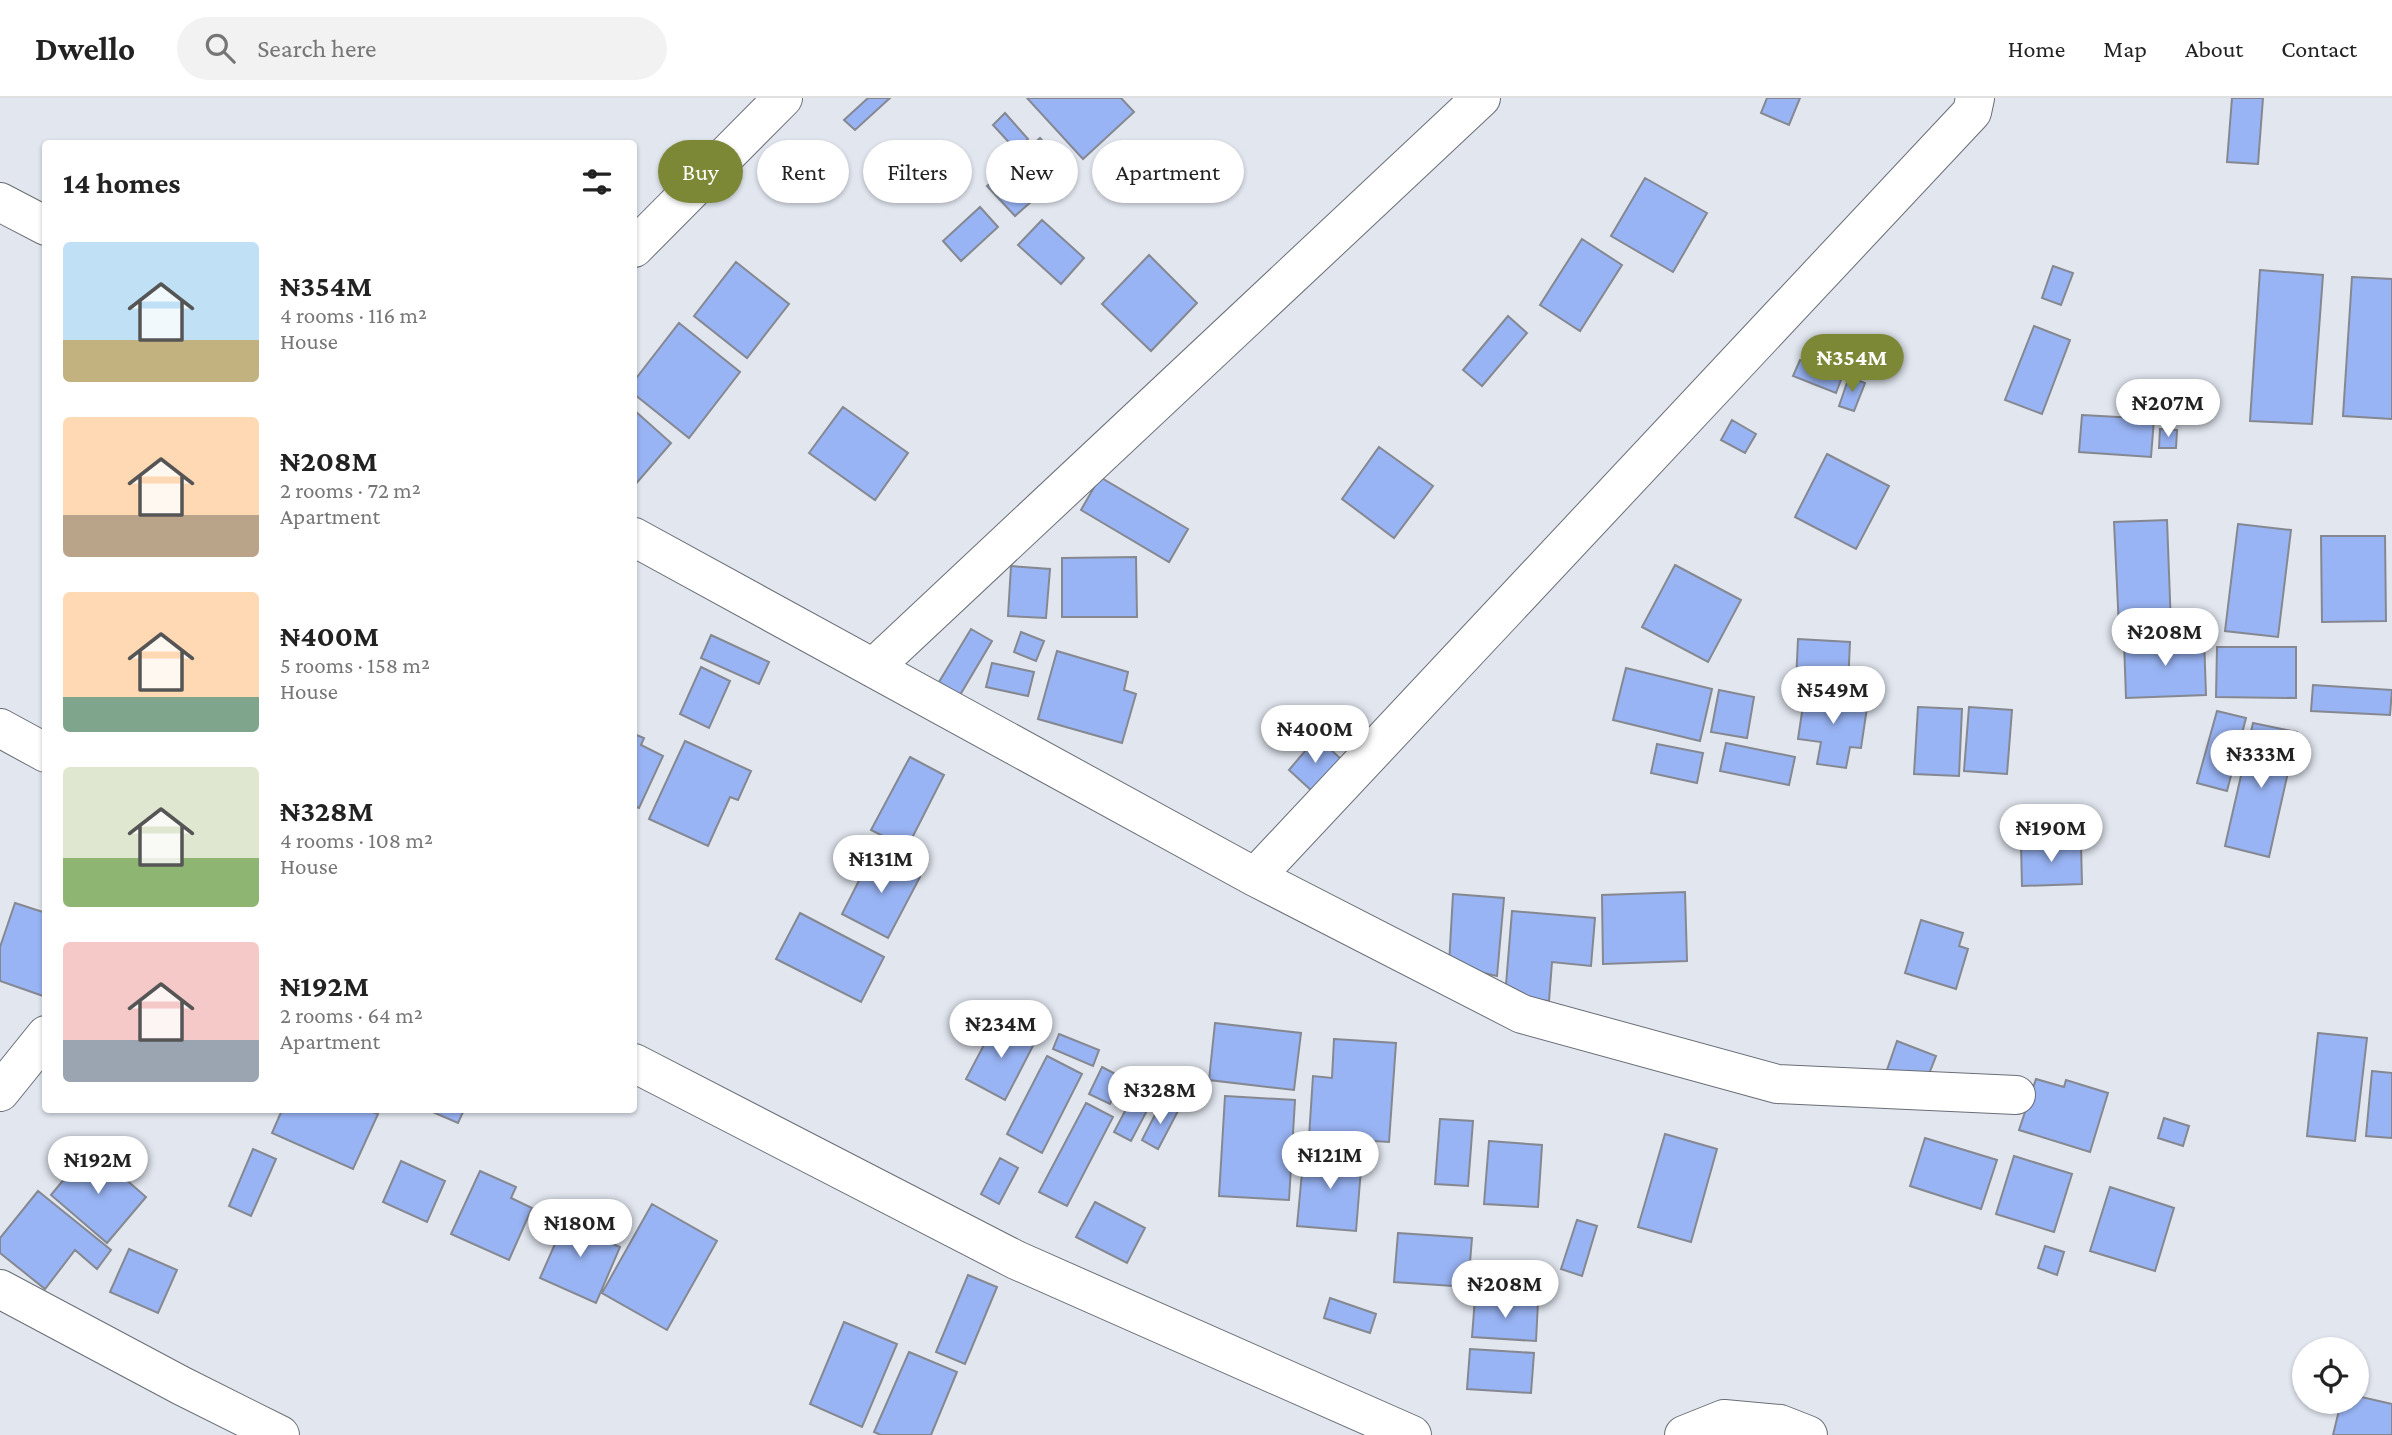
<!DOCTYPE html>
<meta charset="utf-8">
<style>
body{margin:0;font-family:"Crimson Pro",serif;background:#f2f2f2;color:#222;height:100vh;display:flex;flex-direction:column;font-size:26px;white-space:nowrap}
*{box-sizing:border-box;margin:0}
p{font-size:23px;color:#767676}
.icon{flex:none;width:38px;height:38px;fill:none;stroke:currentColor;stroke-width:2;stroke-linecap:round;stroke-linejoin:round}
.map{position:relative;flex:1;overflow:hidden}
.details{position:absolute;left:42px;top:42px;width:595px;height:973px;display:flex;flex-direction:column;background:#fff;border-radius:7px;box-shadow:0 2px 5px #0004}
.details>*{flex:none}
.hud{position:absolute;left:658px;top:42px;width:665px;height:63px;display:flex;gap:14px}
.buttons{position:absolute;left:2292px;top:1239px;display:grid;gap:14px}
.buttons a{display:grid;place-items:center;width:77px;height:77px;border-radius:50%;background:#fff;box-shadow:0 2px 5px #0004;font-size:35px}
.price{position:absolute;translate:-50% -60px;padding:0 16px;border-radius:24px;background:#fff;color:#222;font-size:23px;line-height:46px;filter:drop-shadow(0 2px 4px #0008)}
.price::after{content:'';position:absolute;left:50%;top:42px;width:21px;height:16px;margin-left:-10px;background:inherit;clip-path:polygon(0 0,100% 0,50% 100%)}
.price.on{background:#7c8836;color:#fff}
ul{padding:0;list-style:none}
li{display:flex;align-items:center;gap:21px;height:175px;padding:0 21px}
li span{display:grid;place-items:center;flex:none;width:196px;height:140px;border-radius:7px;color:#555}
li>.icon{margin-inline-start:auto}
span .icon{width:84px;height:84px;fill:#fffc;stroke-width:1}
li b{font-size:30px}
h2{display:flex;justify-content:space-between;align-items:center;height:84px;padding:0 21px;font-size:30px}
.pill{padding:0 24px;border-radius:32px;background:#fff;box-shadow:0 2px 5px #0004;font-size:24px;line-height:63px}
.pill.on{background:#7c8836;color:#fff}
header{display:flex;align-items:center;gap:42px;box-sizing:border-box;height:98px;padding:0 35px;background:#fff;border-bottom:2px solid #e0e0e0}
header strong{font-size:33px}
nav{display:flex;gap:38px;margin-inline-start:auto;font-size:24px}
.search{width:490px;height:63px;background:#f2f2f2;display:flex;align-items:center;gap:18px;box-sizing:border-box;padding:0 24px;border-radius:38px;color:#767676;font-size:26px}
.map>svg:first-child{display:block}
.building{fill:#99b4f4;stroke:#858891;stroke-width:2}
.lines{fill:none;stroke-linecap:round;stroke-linejoin:round}
.minor-casing{stroke:#6a6e76;stroke-width:40}
.minor{stroke:#fff;stroke-width:38}
</style>
<header>
<strong>Dwello</strong>
<div class="search"><svg class="icon" aria-label="search" viewBox="0 0 24 24"><circle cx="10" cy="10" r="6"/><path d="M15 15l6 6"/></svg>Search here</div>
<nav><a>Home</a><a>Map</a><a>About</a><a>Contact</a></nav>
</header>
<div class="map">
<svg width="2392" height="1337" viewBox="0 0 2392 1337">
<rect width="100%" height="100%" fill="#e1e6ef"/>
<path class="building" d="M868 0H890L855 32 844 22Z
M1027 0H1121L1134 14 1083 61Z
M1767 0H1800L1789 27 1761 15Z
M2232 0H2263L2258 66 2227 64Z
M1005 15 1028 41 1016 52 993 27Z
M1040 40 1068 71 1015 118 987 88Z
M1645 80 1707 115 1673 174 1611 138Z
M980 109 998 129 961 163 943 143Z
M1042 122 1084 160 1061 186 1018 147Z
M1582 141 1622 167 1580 233 1540 207Z
M1149 157 1197 205 1151 253 1102 206Z
M736 164 789 206 747 260 694 218Z
M2053 168 2073 175 2061 207 2042 200Z
M2260 172 2323 177 2312 326 2250 323Z
M2352 179 2392 181V321L2343 318Z
M1508 218 1527 235 1482 288 1463 272Z
M679 225 740 274 689 340 634 296V283Z
M2034 228 2070 242 2042 316 2005 302Z
M1800 262 1842 279 1836 295 1793 278Z
M1849 279 1865 285 1854 313 1839 308Z
M843 309 908 355 875 402 809 355Z
M634 312 671 345 634 388Z
M2082 317 2154 321 2151 359 2079 354Z
M1732 322 1756 336 1745 355 1721 342Z
M2160 331 2177 332 2176 350H2159Z
M1379 349 1433 388 1394 440 1342 401Z
M1827 356 1889 388 1856 451 1795 419Z
M1100 379 1188 431 1169 464 1081 412Z
M2167 422 2171 528 2119 530 2114 424Z
M2238 426 2291 432 2278 539 2225 533Z
M2321 438H2385L2386 523 2322 524Z
M1136 459 1137 519H1062V460Z
M1675 467 1741 502 1708 564 1642 529Z
M1011 468 1050 471 1046 520 1008 518Z
M971 531 992 543 960 597 939 584Z
M1021 534 1044 543 1036 563 1014 554Z
M711 537 769 564 759 586 701 560Z
M2204 540 2206 597 2126 600 2124 543Z
M1798 541 1850 544 1848 587 1796 584Z
M2217 549H2296V600L2216 599Z
M1057 553 1128 574 1124 592 1136 596 1122 645 1038 621Z
M992 565 1034 574 1028 598 986 589Z
M701 569 730 583 709 630 680 616Z
M1626 570 1712 591 1700 643 1613 622Z
M2313 587 2392 592 2390 617 2311 613Z
M1719 592 1754 599 1747 640 1711 634Z
M1805 594 1868 603 1861 650 1850 649 1846 670 1817 666 1821 644 1798 641Z
M1918 609 1962 611 1959 678 1914 676Z
M1969 609 2012 612 2007 676 1964 673Z
M2217 613 2246 620 2227 693 2197 685Z
M2253 625 2297 634 2269 759 2225 748Z
M634 636 644 640 641 647 663 658 639 710 634 708Z
M1317 639 1341 661 1313 694 1289 672Z
M685 643 751 673 738 702 730 699 708 748 649 721Z
M1726 645 1795 659 1789 687 1720 673Z
M1657 646 1703 655 1697 685 1651 675Z
M910 659 944 677 907 750 871 732Z
M2081 745 2082 786 2022 788 2021 746Z
M873 755 920 779 888 840 842 816Z
M1685 794 1687 863 1603 866 1602 797Z
M1453 796 1504 800 1497 878 1449 867Z
M15 805 46 815V899L0 883V849Z
M1512 813 1595 820 1591 868 1552 864 1549 903 1505 899Z
M800 815 884 859 861 904 776 861Z
M1921 822 1963 835 1959 848 1968 851 1956 891 1905 875Z
M997 922 1036 942 1005 1002 966 981Z
M1215 925 1301 935 1294 992 1209 982Z
M2318 935 2367 940 2355 1043 2307 1038Z
M1059 936 1099 952 1093 968 1053 951Z
M1334 941 1396 945 1389 1044 1309 1039 1313 978 1332 980Z
M1897 943 1936 958 1925 986 1887 972Z
M1047 958 1082 976 1042 1055 1007 1036Z
M1102 969 1123 980 1110 1006 1089 996Z
M2372 973 2392 975V1040L2366 1038Z
M1148 974 1188 995 1179 1012 1139 991Z
M2036 981 2064 989 2066 982 2108 995 2090 1054 2019 1032Z
M1135 994 1152 1003 1131 1043 1114 1034Z
M1225 998 1295 1002 1289 1102 1219 1098Z
M1086 1005 1113 1019 1067 1108 1039 1094Z
M1161 1005 1178 1013 1158 1051 1142 1042Z
M282 1012H367L378 1016 353 1071 272 1035Z
M428 1012H464L458 1025Z
M2164 1020 2189 1028 2183 1048 2158 1040Z
M1440 1021 1473 1023 1468 1088 1435 1086Z
M1665 1036 1717 1051 1691 1144 1638 1129Z
M1925 1040 1997 1062 1981 1111 1910 1088Z
M1489 1043 1542 1047 1538 1109 1484 1106Z
M90 1050 146 1099 107 1145 51 1097Z
M253 1051 276 1061 251 1118 229 1108Z
M1304 1053 1362 1058 1356 1133 1297 1128Z
M2014 1058 2072 1076 2054 1134 1996 1116Z
M1000 1060 1018 1070 999 1106 981 1096Z
M401 1063 445 1083 427 1124 383 1104Z
M480 1073 516 1089 511 1100 532 1110 509 1162 451 1136Z
M2110 1089 2174 1110 2155 1173 2090 1153Z
M38 1093 111 1152 97 1171 75 1152 45 1191 0 1155V1140Z
M1095 1104 1145 1130 1127 1165 1076 1139Z
M652 1106 717 1143 667 1232 602 1195Z
M569 1114 603 1129 598 1140 620 1149 596 1205 540 1180Z
M1577 1122 1597 1128 1582 1178 1561 1171Z
M1398 1135 1472 1140 1468 1189 1394 1184Z
M2045 1148 2064 1154 2057 1177 2038 1170Z
M129 1151 177 1172 158 1215 110 1194Z
M968 1177 997 1189 965 1266 936 1254Z
M1330 1200 1376 1216 1370 1235 1324 1220Z
M1475 1200 1538 1204 1536 1243 1472 1239Z
M844 1224 897 1246 862 1329 810 1306Z
M1470 1251 1534 1255 1531 1295 1467 1291Z
M909 1254 957 1274 931 1337H881L874 1334Z
M2357 1298 2392 1306V1337H2333L2341 1304H2357Z"/>
<g class="lines">
<g class="minor-casing">
<path id="minor" d="M0 104 46 128
M634 150 783 0
M634 439 1255 779 1522 916 1777 986 2016 997
M873 570 1481 0
M0 630 46 655
M1255 779 1972 14 1975 0
M634 965 1016 1162 1412 1337
M0 994 46 937
M0 1191 182 1288 280 1337
M1684 1337 1724 1321 1780 1326 1808 1337"/>
</g>
<use href="#minor" class="minor"/>
</g>
</svg>
<div class="buttons">
<a><svg class="icon" aria-label="locate" viewBox="0 0 24 24"><circle cx="12" cy="12" r="6"/><path d="M12 2v4M12 18v4M2 12h4M18 12h4"/></svg></a>
</div>
<b class="price on" style="left:1852px;top:296px">₦354M</b>
<b class="price" style="left:2168px;top:341px">₦207M</b>
<b class="price" style="left:2165px;top:570px">₦208M</b>
<b class="price" style="left:1833px;top:628px">₦549M</b>
<b class="price" style="left:1315px;top:667px">₦400M</b>
<b class="price" style="left:2261px;top:692px">₦333M</b>
<b class="price" style="left:2051px;top:766px">₦190M</b>
<b class="price" style="left:881px;top:797px">₦131M</b>
<b class="price" style="left:1001px;top:962px">₦234M</b>
<b class="price" style="left:1160px;top:1028px">₦328M</b>
<b class="price" style="left:1330px;top:1093px">₦121M</b>
<b class="price" style="left:98px;top:1098px">₦192M</b>
<b class="price" style="left:580px;top:1161px">₦180M</b>
<b class="price" style="left:1505px;top:1222px">₦208M</b>
<div class="hud">
<a class="pill on">Buy</a>
<a class="pill">Rent</a>
<a class="pill">Filters</a>
<a class="pill">New</a>
<a class="pill">Apartment</a>
</div>
<section class="details">
<h2>14 homes<svg class="icon" aria-label="filters" viewBox="0 0 24 24"><path d="M4 7h16M4 17h16"/><circle cx="9" cy="7" r="2"/><circle cx="15" cy="17" r="2"/></svg></h2>
<ul>
<li><span style="background:linear-gradient(#bfe0f5 70%,#c2b280 0)"><svg class="icon" aria-label="home" viewBox="0 0 24 24"><path d="M3 11l9-7 9 7M6 9v11h12V9"/></svg></span><div><b>₦354M</b><p>4 rooms · 116 m²</p><p>House</p></div></li>
<li><span style="background:linear-gradient(#ffd9b3 70%,#b9a48a 0)"><svg class="icon" aria-label="home" viewBox="0 0 24 24"><path d="M3 11l9-7 9 7M6 9v11h12V9"/></svg></span><div><b>₦208M</b><p>2 rooms · 72 m²</p><p>Apartment</p></div></li>
<li><span style="background:linear-gradient(#ffd9b3 75%,#7fa58c 0)"><svg class="icon" aria-label="home" viewBox="0 0 24 24"><path d="M3 11l9-7 9 7M6 9v11h12V9"/></svg></span><div><b>₦400M</b><p>5 rooms · 158 m²</p><p>House</p></div></li>
<li><span style="background:linear-gradient(#dfe7d0 65%,#8fb573 0)"><svg class="icon" aria-label="home" viewBox="0 0 24 24"><path d="M3 11l9-7 9 7M6 9v11h12V9"/></svg></span><div><b>₦328M</b><p>4 rooms · 108 m²</p><p>House</p></div></li>
<li><span style="background:linear-gradient(#f6c9c9 70%,#9aa5b1 0)"><svg class="icon" aria-label="home" viewBox="0 0 24 24"><path d="M3 11l9-7 9 7M6 9v11h12V9"/></svg></span><div><b>₦192M</b><p>2 rooms · 64 m²</p><p>Apartment</p></div></li>
</ul>
</section>
</div>
